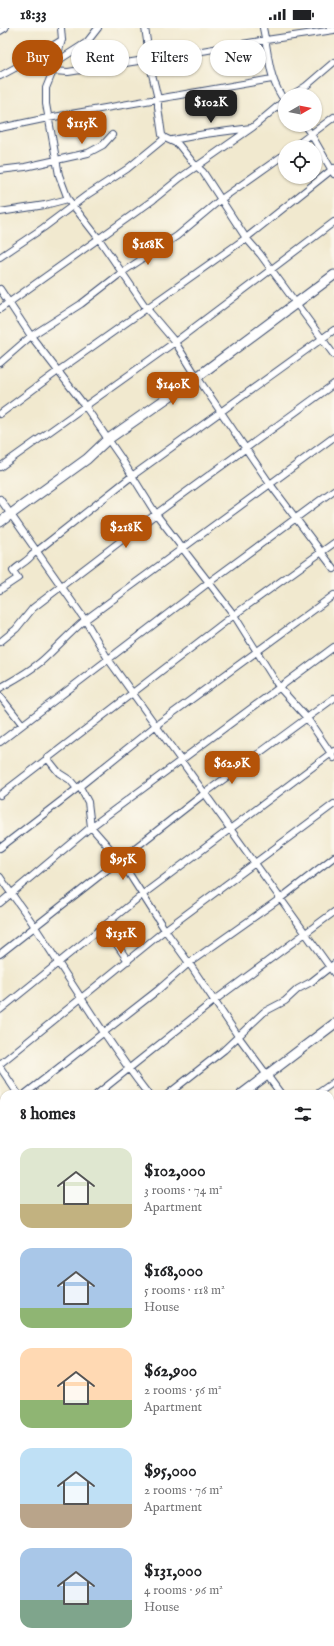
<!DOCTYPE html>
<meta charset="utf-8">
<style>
body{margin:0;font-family:"IM FELL English",serif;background:#f6f6f6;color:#202124;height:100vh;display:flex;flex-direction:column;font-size:15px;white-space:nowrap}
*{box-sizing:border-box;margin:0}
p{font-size:13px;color:#757577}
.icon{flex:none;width:22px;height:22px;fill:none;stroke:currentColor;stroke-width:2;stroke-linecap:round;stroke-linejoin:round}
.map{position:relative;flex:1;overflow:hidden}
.details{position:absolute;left:0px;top:1062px;width:334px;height:556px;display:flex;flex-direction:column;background:#fff;border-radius:12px 12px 0 0;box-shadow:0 1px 3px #0004}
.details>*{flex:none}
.banner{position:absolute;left:12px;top:12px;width:310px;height:36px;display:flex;gap:8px}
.needle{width:26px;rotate:81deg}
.controls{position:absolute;left:278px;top:60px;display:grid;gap:8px}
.controls a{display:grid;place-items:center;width:44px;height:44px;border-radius:50%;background:#fff;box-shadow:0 1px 3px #0004;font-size:20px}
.price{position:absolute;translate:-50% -34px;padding:0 9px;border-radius:8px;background:#b45309;color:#fff;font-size:13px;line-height:26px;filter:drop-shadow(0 1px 2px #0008)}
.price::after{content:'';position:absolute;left:50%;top:24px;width:12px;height:9px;margin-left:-6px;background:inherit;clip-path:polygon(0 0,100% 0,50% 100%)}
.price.current{background:#222;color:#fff}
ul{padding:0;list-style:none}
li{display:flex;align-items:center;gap:12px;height:100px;padding:0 20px}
li span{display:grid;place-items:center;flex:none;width:112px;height:80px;border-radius:12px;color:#555}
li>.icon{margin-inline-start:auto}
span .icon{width:48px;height:48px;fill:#fffc;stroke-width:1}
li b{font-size:17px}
h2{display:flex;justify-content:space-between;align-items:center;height:48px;padding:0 20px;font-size:17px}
.pill{padding:0 14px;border-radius:18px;background:#fff;box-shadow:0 1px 3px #0004;font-size:14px;line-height:36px}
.pill.current{background:#b45309;color:#fff}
.status{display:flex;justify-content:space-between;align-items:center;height:28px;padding:0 20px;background:#fff;direction:ltr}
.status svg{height:11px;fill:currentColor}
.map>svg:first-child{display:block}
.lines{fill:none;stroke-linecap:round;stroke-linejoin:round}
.street-casing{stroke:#3b4b6f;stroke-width:8}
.secondary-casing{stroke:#3b4b6f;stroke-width:11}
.street{stroke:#fff;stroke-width:6}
.secondary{stroke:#fff;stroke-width:9}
</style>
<div class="status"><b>18:33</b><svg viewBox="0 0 49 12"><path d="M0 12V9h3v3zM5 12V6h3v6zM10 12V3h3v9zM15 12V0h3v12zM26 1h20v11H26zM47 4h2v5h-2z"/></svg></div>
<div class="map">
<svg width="334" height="1618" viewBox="0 0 334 1618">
<rect width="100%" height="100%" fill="#fbf7ec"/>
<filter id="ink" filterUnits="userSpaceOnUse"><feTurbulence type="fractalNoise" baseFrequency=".025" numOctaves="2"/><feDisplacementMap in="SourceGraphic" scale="8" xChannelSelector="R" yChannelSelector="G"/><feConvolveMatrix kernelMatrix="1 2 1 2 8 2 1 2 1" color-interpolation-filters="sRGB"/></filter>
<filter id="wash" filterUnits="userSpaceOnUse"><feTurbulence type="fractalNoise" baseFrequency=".012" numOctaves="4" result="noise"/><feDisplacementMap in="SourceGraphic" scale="16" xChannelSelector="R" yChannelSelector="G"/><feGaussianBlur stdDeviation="0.9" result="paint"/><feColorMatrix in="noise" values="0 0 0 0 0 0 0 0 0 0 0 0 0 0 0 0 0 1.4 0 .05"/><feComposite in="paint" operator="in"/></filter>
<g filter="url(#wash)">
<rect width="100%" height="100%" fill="#f1e9cf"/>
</g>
<g filter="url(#ink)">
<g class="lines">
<g class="street-casing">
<path id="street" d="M61 0 62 12 53 43 46 60V76L59 147 68 171 99 211 147 281 175 314 197 349 270 456 334 541
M145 0 152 46 158 71V79L162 107 165 110 178 116 194 136 203 144 246 210 260 226 334 327
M263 0C269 26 268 51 285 73
M0 3 5 0
M173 28 266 12 334 2
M56 34 87 14 98 0
M53 43 68 44 151 31
M0 48 26 34 62 12
M292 67 306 58 334 34
M304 97 311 106 334 146
M0 100 48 90 272 51
M172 112 205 106 251 100
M294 119 334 89
M0 142 25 139 88 125 103 117 112 107
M0 184 45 177 68 171
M0 229 43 200 87 167 127 141 165 110
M0 261 31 308 85 378 121 430 156 486 234 587 279 659 307 690 334 730
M0 281 153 172 180 150 253 99 285 72
M0 335 31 308 81 276 121 245 177 208 220 172 285 126
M0 386 58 343 246 210 334 140
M0 439 175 314 334 194
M0 471 85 592 108 631 334 945
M0 562 18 550 13 543C19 537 28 533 32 527L132 448 334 302
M0 614 16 601 33 580 156 486 334 356
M0 660C15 651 31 643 44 631 58 618 71 604 85 592L334 409
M0 668 22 696
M0 714 208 555 334 462
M47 730 59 745 70 752 75 758 81 761 88 774 91 799 121 833 165 902 189 935 238 1008 281 1066
M0 767 234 587 334 515
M0 820 79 759 155 698 334 567
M0 849C11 866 24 882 35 899 72 955 107 1013 148 1066
M0 875 91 799 334 619
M105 899 128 933
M0 926 205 765 334 670
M0 982 142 867 334 723
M0 1036 165 902 334 776
M0 1039 18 1066
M25 1066 158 962 189 935 281 870 334 829
M97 1066 215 972 334 884
M168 1066 224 1022 264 984 285 973 298 961 311 954 334 936
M317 1066 334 1054
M0 1085 4 1082
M330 1109 334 1106
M0 1141 4 1138
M330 1183 334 1182
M0 1194 4 1191
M330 1229 334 1227
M330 1236 334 1243
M0 1241 4 1247
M330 1278 334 1276
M0 1311 4 1308
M330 1325 334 1323
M0 1363 4 1360
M330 1377 334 1374
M330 1403H334
M330 1442 334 1439
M0 1466 4 1464
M330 1497 334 1494
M330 1507 334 1509
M0 1517 4 1514
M330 1551 334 1547
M0 1568 4 1565
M330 1582 334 1585
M0 1596 4 1594
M330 1610 334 1605
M190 1614 196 1618
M29 1618 34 1614
M90 1618 93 1614
M144 1618 147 1614
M243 1618 246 1614
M288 1618 290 1614
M324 1618 327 1614"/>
</g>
<g class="secondary-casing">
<path id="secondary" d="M0 494 87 431 107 412 197 349 334 247
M242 1066 334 996
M0 1252 4 1249"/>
</g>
<use href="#street" class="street"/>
<use href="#secondary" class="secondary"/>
</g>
</g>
</svg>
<div class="controls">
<a><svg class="needle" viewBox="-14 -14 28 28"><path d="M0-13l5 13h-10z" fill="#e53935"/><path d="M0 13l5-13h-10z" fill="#757577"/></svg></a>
<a><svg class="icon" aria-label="locate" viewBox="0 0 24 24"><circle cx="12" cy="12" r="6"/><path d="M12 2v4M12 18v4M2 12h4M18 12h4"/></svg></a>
</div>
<b class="price current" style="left:211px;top:96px">$102K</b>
<b class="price" style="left:82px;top:117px">$115K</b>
<b class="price" style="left:148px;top:238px">$168K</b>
<b class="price" style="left:173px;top:378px">$140K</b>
<b class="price" style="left:126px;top:521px">$218K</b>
<b class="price" style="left:232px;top:757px">$62.9K</b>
<b class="price" style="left:123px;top:853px">$95K</b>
<b class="price" style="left:121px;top:927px">$131K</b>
<div class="banner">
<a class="pill current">Buy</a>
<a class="pill">Rent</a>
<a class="pill">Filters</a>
<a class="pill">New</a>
</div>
<section class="details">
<h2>8 homes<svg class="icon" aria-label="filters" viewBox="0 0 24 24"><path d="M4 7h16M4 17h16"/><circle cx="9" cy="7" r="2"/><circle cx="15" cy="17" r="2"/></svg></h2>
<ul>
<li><span style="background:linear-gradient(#dfe7d0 70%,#c2b280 0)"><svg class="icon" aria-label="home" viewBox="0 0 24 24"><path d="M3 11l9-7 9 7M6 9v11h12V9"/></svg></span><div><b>$102,000</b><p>3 rooms · 74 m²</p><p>Apartment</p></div></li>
<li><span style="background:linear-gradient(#a9c7e8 75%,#8fb573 0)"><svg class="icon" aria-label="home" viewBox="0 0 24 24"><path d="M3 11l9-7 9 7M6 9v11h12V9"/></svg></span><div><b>$168,000</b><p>5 rooms · 118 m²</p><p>House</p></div></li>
<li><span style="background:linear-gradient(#ffd9b3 65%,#8fb573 0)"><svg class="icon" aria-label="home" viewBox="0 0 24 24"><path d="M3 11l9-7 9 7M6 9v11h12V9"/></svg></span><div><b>$62,900</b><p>2 rooms · 56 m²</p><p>Apartment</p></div></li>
<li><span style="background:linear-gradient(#bfe0f5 70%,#b9a48a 0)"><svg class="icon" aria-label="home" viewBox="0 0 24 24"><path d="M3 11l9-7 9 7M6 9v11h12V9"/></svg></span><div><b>$95,000</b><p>2 rooms · 76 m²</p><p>Apartment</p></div></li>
<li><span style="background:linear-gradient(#a9c7e8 65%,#7fa58c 0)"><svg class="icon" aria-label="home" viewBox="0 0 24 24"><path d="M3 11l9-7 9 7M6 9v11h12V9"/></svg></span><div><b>$131,000</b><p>4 rooms · 96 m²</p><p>House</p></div></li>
</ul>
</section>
</div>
